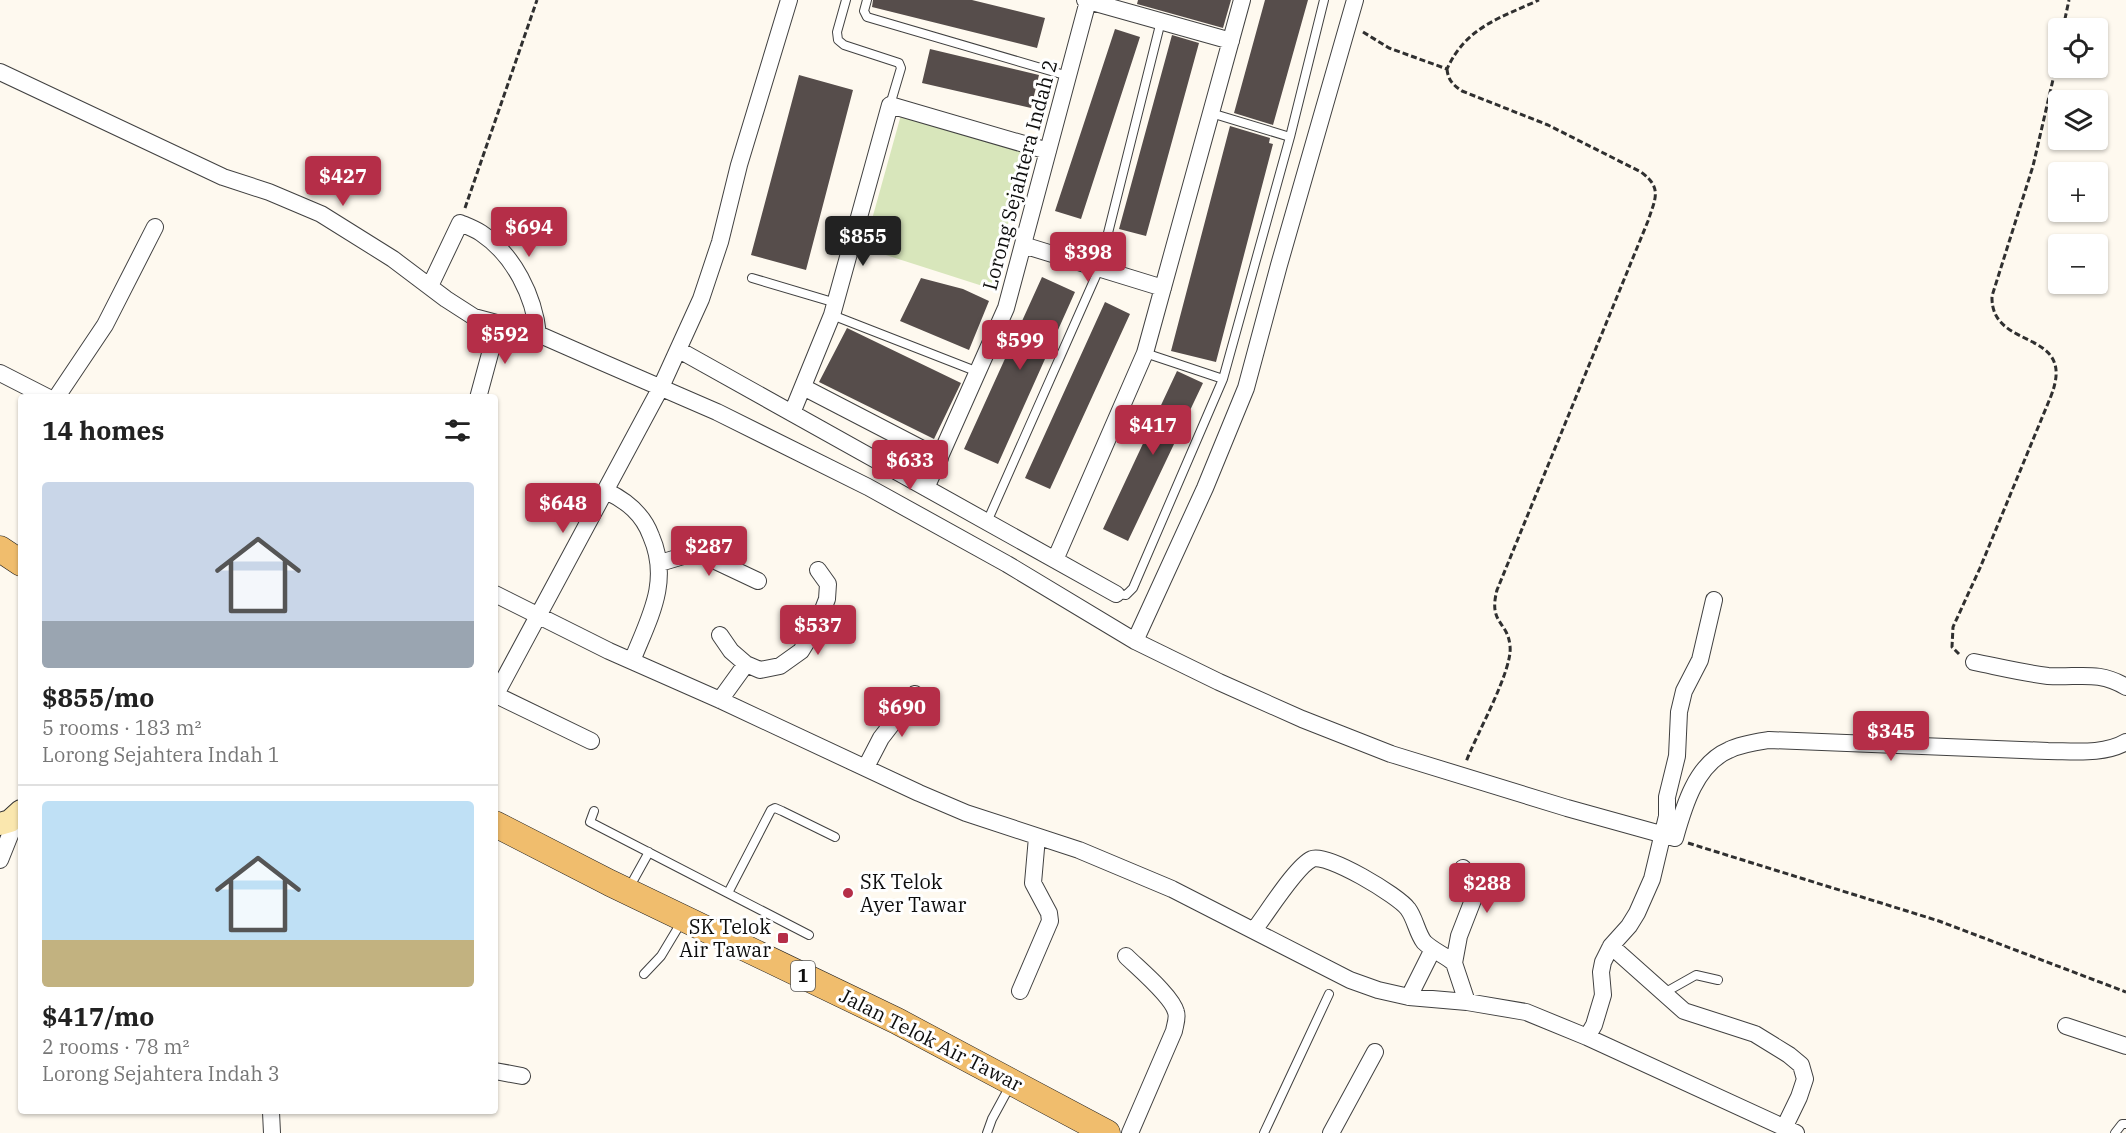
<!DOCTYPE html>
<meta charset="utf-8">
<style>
body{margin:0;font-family:"IBM Plex Serif",serif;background:#f2f2f2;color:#222;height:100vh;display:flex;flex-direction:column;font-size:22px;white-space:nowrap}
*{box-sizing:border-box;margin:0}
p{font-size:20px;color:#767676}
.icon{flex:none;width:33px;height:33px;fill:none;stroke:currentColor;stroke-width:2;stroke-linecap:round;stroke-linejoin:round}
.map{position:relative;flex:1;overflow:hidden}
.panel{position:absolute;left:18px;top:394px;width:480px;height:720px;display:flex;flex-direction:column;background:#fff;border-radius:6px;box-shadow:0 2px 4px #0004}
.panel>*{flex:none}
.buttons{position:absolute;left:2048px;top:18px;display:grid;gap:12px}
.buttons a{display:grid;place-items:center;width:60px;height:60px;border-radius:6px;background:#fff;box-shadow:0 2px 4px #0004;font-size:30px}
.price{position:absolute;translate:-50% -51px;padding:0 14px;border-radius:6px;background:#b52e48;color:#fff;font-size:20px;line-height:39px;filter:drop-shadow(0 2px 3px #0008)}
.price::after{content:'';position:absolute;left:50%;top:36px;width:18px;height:14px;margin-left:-9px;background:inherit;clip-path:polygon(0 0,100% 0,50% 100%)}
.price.on{background:#222;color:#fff}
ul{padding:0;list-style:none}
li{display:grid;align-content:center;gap:12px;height:318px;padding:0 24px}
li+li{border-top:2px solid #e0e0e0}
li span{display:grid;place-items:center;height:186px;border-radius:6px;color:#555}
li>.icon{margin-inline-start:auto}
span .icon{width:108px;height:108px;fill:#fffc;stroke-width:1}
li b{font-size:26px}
h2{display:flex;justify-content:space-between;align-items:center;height:72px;padding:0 24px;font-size:26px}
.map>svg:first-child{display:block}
.green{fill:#d8e6bb}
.building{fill:#564d4b}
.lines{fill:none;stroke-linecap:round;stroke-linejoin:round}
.lane-casing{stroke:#414141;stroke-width:10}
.street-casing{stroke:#414141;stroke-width:18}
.secondary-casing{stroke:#303030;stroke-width:24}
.primary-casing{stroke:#1f1f1f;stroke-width:27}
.path{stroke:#303030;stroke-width:3;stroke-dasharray:6 3;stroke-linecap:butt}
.lane{stroke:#fff;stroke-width:8}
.street{stroke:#fff;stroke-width:16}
.secondary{stroke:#fae7ae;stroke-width:22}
.primary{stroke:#f0bd6d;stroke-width:26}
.poi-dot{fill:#b52e48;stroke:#fff;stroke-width:2}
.labels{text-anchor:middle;stroke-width:6;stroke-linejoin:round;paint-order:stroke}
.shield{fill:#fff;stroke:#565656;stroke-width:1.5}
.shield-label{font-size:18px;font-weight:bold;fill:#0e0e0e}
.street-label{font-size:20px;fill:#0e0e0e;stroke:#fff}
.poi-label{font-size:20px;fill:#0e0e0e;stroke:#fff;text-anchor:start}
</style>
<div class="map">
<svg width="2126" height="1133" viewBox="0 0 2126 1133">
<rect width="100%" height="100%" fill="#fef9ef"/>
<path class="green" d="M901 115 1028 143 992 289 864 248Z"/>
<path class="building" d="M873 0H972L1045 18 1037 48 872 7Z
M1138 0H1231L1223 28 1137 4Z
M1265 0H1308L1273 125 1234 113Z
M1115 29 1140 37 1081 219 1055 211Z
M1172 35 1199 43 1146 236 1119 229Z
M930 49 1039 75 1031 108 922 83Z
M799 75 853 90 806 270 751 255Z
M1230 126 1270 138 1269 143 1273 144 1216 362 1171 351Z
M1042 277 1075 292 998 464 964 449Z
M921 278 963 289 989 301 969 350 900 321Z
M1105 302 1130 314 1050 489 1025 478Z
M847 328 961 383 934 439 819 382Z
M1177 371 1203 383 1128 541 1103 529Z"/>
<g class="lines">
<g class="lane-casing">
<path id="lane" d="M846 0 837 32 838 40 844 45 899 63 901 68 890 105
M867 0 864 11 867 17 1068 76
M1211 113 1290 137
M752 278 836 303
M832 315 978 372
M1145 353 1223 379
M987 522 1099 269 1161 21
M1116 594 1126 595 1133 588 1223 379 1290 137 1324 0
M594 811 590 822 809 935
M629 888 649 852
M728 893 771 810 775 808 782 811 835 837
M644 974 661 956 682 921
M1664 993 1696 975 1718 980
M987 1133 992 1119 1011 1084
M1264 1133 1329 994
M2115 1133 2122 1124H2126"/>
</g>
<g class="street-casing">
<path id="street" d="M1085 0 1231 41
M0 72 223 177 269 192 321 214 393 259 446 299 474 317 538 334 604 363 717 412 868 487 1007 564 1135 641 1219 682 1302 719 1391 754 1567 808 1675 838C1684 806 1696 764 1729 750 1741 744 1756 742 1769 740L2048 751C2073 751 2104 755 2126 742
M1023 245 1163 288
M430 286 460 223C467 226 475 229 481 233 514 255 534 296 538 334
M679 350 1116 594
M0 373 49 398
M803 387 940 458
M56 398 105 325 155 227
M478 398 498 324
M792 413 832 315 890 105 1048 151
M926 488 1006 308 1088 1
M606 491C627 501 643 514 651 536 671 582 649 618 632 661
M1055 560 1145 353 1242 0
M660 563 690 554 705 556 758 581
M495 594 609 651 720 700 919 793 966 813 1079 850 1172 889 1350 980 1378 990 1409 997 1467 1002 1526 1012 1587 1037 1796 1133
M720 635 731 651 746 664
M1135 641 1205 488 1246 388 1279 265 1355 0
M1974 662C1999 667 2024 673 2048 676 2078 678 2099 670 2126 687
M496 695 591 741
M495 696 661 387 701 299 720 242 739 165 789 0
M720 700 746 664 760 670 780 666 801 651 817 625 827 599 828 584 818 570
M866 767 881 738 915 694
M0 860 12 830 10 821
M1254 930C1266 915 1296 866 1312 859 1326 852 1399 896 1408 909 1415 918 1417 933 1424 942 1433 951 1445 955 1454 963L1467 1002
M1611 946 1684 1011 1755 1034 1789 1055 1801 1065 1805 1079 1799 1097 1784 1128
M1126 956C1138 968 1172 996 1176 1012 1178 1018 1175 1025 1174 1031L1130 1133
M1454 963 1459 936 1473 900 1463 868
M1020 991 1050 921 1049 913 1033 883 1037 837
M1409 997 1433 949
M2066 1026 2126 1046
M1587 1037 1594 1025 1603 995 1601 972 1603 962 1611 946 1629 926 1637 913 1652 879 1667 816V797L1677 756 1679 712 1684 691 1700 660 1714 600
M495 1071 522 1076
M271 1112 272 1133
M1331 1133 1375 1052"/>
</g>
<g class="secondary-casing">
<path id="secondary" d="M0 824 10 821 21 811"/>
</g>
<g class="primary-casing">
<path id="primary" d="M0 549 21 563
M495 824 610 883 897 1021 1107 1133"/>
</g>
<path class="path" d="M2063 28 2069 0
M1363 32 1389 48 1447 69C1466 27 1500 18 1539 0
M1447 69C1448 80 1453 85 1462 91L1548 125 1641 172C1663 188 1655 199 1648 221L1497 590C1488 624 1508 621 1510 646 1513 670 1476 735 1466 762
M465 208 537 0
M1959 654 1952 647 1953 627 1980 568 2051 396C2078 327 1990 352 1992 296L2033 166 2058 58
M1688 843 1939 921 2126 992"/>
<use href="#lane" class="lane"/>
<use href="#street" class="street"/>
<use href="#secondary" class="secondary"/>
<use href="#primary" class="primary"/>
</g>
<g class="poi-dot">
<circle cx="848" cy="893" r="6"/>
<rect x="777" y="932" width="12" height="12" rx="3"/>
</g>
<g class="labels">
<rect class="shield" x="791" y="961" width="24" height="30" rx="4.5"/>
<g class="shield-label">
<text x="803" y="982">1</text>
</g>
<g class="street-label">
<text transform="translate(1020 175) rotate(-75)" y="7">Lorong Sejahtera Indah 2</text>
<text transform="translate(931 1040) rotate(27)" y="7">Jalan Telok Air Tawar</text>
</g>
<g class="poi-label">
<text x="860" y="889">SK Telok<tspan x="860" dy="23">Ayer Tawar</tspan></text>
<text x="771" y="934" text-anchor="end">SK Telok<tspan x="771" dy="23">Air Tawar</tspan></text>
</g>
</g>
</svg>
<div class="buttons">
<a><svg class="icon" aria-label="locate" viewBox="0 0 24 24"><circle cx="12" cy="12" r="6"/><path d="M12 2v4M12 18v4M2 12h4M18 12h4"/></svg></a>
<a><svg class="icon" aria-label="layers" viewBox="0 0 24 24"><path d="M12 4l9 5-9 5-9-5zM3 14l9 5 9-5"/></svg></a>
<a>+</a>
<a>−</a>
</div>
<b class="price" style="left:343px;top:207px">$427</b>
<b class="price" style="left:529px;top:258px">$694</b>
<b class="price on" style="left:863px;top:267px">$855</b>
<b class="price" style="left:1088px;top:283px">$398</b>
<b class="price" style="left:505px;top:365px">$592</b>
<b class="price" style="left:1020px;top:371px">$599</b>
<b class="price" style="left:1153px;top:456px">$417</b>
<b class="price" style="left:910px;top:491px">$633</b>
<b class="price" style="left:563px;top:534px">$648</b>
<b class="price" style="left:709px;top:577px">$287</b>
<b class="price" style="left:818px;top:656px">$537</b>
<b class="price" style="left:902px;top:738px">$690</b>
<b class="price" style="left:1891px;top:762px">$345</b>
<b class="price" style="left:1487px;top:914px">$288</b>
<section class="panel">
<h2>14 homes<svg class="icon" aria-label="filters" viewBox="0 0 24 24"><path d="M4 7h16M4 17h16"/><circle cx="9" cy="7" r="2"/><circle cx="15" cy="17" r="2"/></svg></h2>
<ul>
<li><span style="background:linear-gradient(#c9d6e8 75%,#9aa5b1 0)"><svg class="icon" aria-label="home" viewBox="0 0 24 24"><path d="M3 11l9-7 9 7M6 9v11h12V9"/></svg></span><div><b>$855/mo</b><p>5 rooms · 183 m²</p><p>Lorong Sejahtera Indah 1</p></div></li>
<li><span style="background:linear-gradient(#bfe0f5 75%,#c2b280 0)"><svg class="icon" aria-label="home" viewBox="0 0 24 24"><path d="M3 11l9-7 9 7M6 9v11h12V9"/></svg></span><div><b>$417/mo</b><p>2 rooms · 78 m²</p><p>Lorong Sejahtera Indah 3</p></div></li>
</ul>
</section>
</div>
